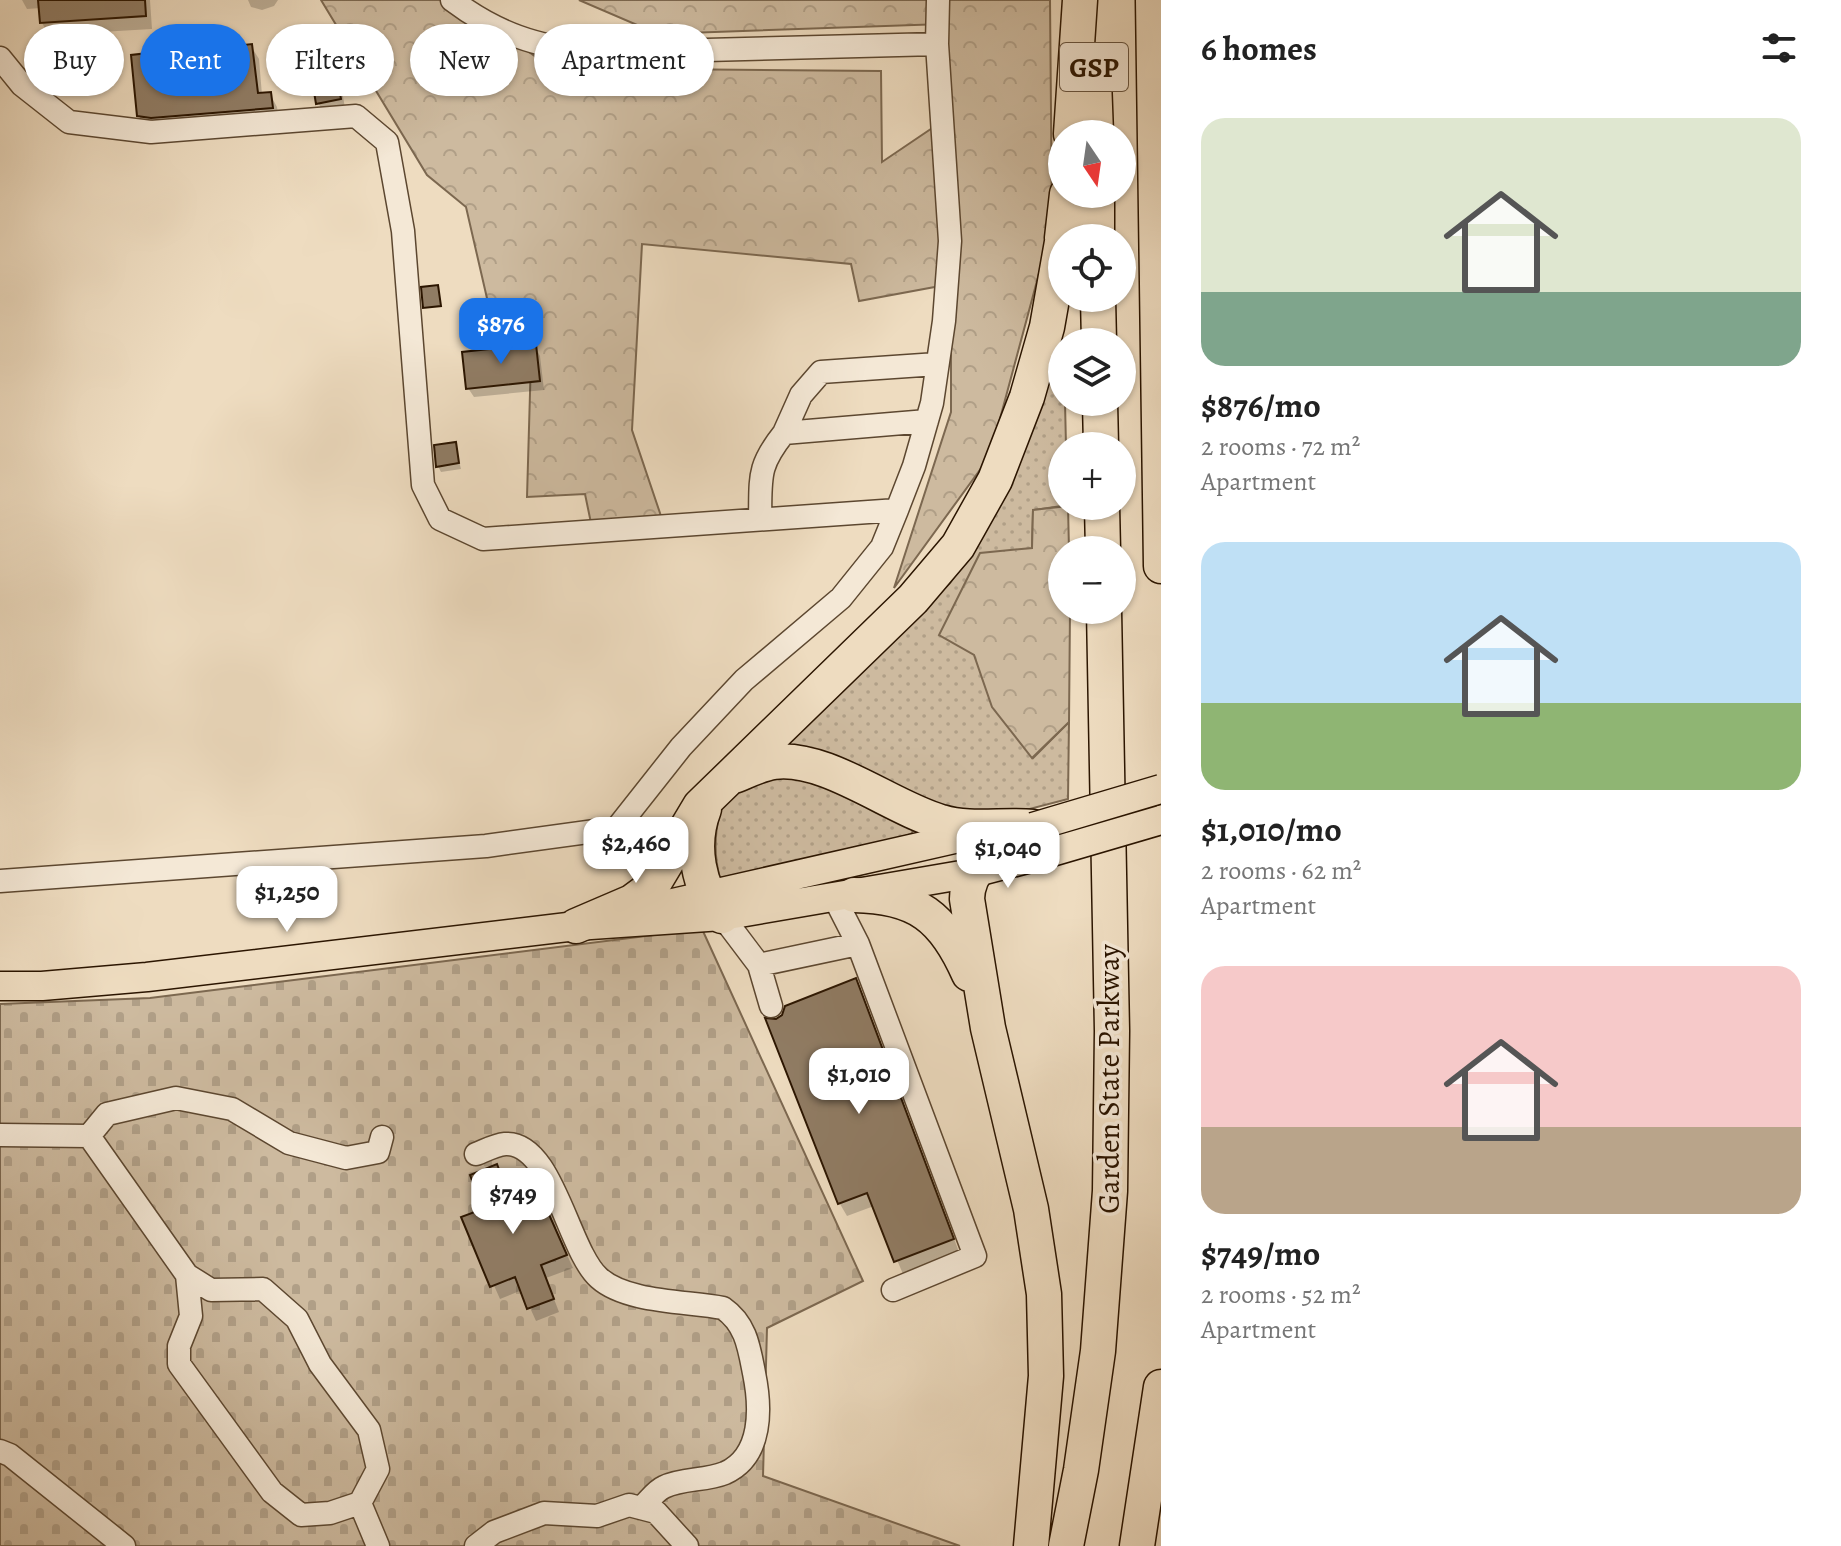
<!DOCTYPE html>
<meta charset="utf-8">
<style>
body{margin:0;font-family:Alegreya,serif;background:#f6f6f6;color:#222;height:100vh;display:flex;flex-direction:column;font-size:30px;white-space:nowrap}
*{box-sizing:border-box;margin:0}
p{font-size:26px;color:#767676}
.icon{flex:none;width:44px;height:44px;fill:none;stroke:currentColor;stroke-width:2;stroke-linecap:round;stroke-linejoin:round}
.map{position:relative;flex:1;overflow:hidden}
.sheet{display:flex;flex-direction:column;background:#fff;width:680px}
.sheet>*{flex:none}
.top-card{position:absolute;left:24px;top:24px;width:760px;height:72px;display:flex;gap:16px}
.needle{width:52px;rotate:167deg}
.tools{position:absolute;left:1048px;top:120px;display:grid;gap:16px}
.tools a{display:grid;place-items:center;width:88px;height:88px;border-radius:50%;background:#fff;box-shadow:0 2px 6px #0004;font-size:40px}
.price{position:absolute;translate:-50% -68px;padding:0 18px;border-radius:16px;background:#fff;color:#222;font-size:26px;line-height:52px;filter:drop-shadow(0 2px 4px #0008)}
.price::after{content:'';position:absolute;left:50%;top:48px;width:24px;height:18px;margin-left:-12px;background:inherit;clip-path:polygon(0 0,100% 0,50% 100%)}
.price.selected{background:#1a73e8;color:#fff}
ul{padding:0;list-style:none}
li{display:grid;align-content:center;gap:16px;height:424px;padding:0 40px}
li span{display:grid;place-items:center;height:248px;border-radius:24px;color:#555}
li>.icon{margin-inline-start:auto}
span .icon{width:144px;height:144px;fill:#fffc;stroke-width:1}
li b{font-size:34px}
h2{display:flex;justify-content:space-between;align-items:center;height:96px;padding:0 40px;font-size:34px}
.pill{padding:0 28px;border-radius:36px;background:#fff;box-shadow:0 2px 6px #0004;font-size:28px;line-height:72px}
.pill.selected{background:#1a73e8;color:#fff}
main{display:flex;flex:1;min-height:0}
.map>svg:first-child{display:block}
.grass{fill:url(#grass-dots);stroke:#7c6850;stroke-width:2}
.forest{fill:url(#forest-crowns);stroke:#7c6850;stroke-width:2}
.cemetery{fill:url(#cemetery-stones);stroke:#7c6850;stroke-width:2}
.shadow{fill:#0003}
.building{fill:#907c64;stroke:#2b1500;stroke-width:2}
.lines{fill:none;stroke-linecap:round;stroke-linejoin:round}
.minor-casing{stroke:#5c4730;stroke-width:25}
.major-casing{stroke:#2b1500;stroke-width:31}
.highway-casing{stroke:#2b1500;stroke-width:37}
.minor{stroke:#f4e8d6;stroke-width:22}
.major{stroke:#eedcc0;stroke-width:28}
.highway{stroke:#eedcc0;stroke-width:34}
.major-bridge-casing{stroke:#2b1500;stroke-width:31;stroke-linecap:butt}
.major-bridge{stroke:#eedcc0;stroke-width:28}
.labels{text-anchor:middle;stroke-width:7;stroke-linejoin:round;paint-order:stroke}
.shield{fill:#f4e8d6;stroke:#675440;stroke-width:2}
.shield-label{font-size:28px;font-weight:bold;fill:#2b1500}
.street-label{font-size:30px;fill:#2b1500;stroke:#f4e8d6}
</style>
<main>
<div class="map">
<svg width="1161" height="1546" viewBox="0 0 1161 1546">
<defs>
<pattern id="grass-dots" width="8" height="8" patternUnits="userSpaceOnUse" patternTransform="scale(2)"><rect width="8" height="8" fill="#cdba9f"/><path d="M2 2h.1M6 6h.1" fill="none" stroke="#b09f87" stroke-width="1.8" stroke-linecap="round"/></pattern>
<pattern id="forest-crowns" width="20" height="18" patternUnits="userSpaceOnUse" patternTransform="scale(2)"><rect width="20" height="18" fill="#cdba9f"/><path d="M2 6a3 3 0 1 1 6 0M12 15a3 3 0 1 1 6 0" fill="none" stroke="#b09f87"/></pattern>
<pattern id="cemetery-stones" width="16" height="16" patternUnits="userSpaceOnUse" patternTransform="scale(2)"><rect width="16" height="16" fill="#cdba9f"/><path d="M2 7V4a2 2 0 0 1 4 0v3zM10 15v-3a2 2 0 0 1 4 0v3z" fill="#b09f87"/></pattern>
</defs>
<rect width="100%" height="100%" fill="#eedcc0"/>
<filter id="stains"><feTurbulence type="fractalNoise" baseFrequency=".0025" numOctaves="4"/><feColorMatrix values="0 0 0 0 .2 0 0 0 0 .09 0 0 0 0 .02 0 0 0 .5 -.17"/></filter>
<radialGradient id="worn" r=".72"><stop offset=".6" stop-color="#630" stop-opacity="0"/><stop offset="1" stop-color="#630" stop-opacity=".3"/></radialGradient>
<path class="grass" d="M1063 340 1062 402H1065L1066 446H1062V506L1033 510 1032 548 972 650 1033 758 1069 722 1068 799 995 818 951 815 786 751 784 743 950 583 996 512 1055 341Z
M793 769 916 826 911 834 887 842 720 878C713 854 712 803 738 789 755 780 775 775 793 769Z"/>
<path class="forest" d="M321 0H454L552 68 881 71 882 162 947 118 943 24 658 34 579 0H1050L1052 225 990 456 894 588 951 412V284L859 301 851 264 642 244 632 430 662 519 591 523 585 494 527 497 532 324 492 320 466 207 427 175Z
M1068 506 1069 550H1062V610H1070L1069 722 1032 758 992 707 974 655 939 635 980 553 1032 548 1033 510Z"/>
<path class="cemetery" d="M702 929 863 1281 767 1328 763 1476 960 1546H0V1004L150 998Z"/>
<path class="shadow" d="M22 0H150L152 29 49 35 42 23 41 8 27 9Z
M248 0H278L274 6 262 10 251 7Z
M197 35 204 51 251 46 259 59 262 95 270 94 277 107 279 120 147 129 139 116 177 52Z
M331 53 337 62 345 108 324 112 318 103Z
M535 346 540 356 544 390 474 397 468 388Z
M455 445 461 469 441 472 438 466Z
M855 981 862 993 959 1252 903 1274 874 1206 847 1216 840 1204 768 1021H776Z
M496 1167 511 1197 542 1200 573 1268 546 1278 559 1312 536 1321 522 1290 500 1299 464 1218 486 1210Z"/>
<path class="building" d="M38 0H145L146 16 40 23Z
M198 33 199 50 252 44 258 93 271 92 273 108 151 118 137 116 131 55 175 50 173 36Z
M332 51 341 99 316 104 308 55Z
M438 285 441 306 423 308 421 287Z
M536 344 540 381 466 389 462 352Z
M456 442 459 463 436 467 434 445Z
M856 978 954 1239 894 1262 867 1193 838 1204 765 1018 776 1019 782 1015 785 1006Z
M497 1164 509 1196 536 1185 567 1255 541 1265 554 1299 527 1309 515 1277 490 1287 461 1217 483 1209 470 1175Z"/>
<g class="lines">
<g class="minor-casing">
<path id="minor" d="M452 0C497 34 536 46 592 53L937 44
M0 58 22 85 69 122 151 132 356 116 387 142 403 231 423 485 440 519 483 539 897 510
M784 433 801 395 821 372 937 364
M760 519C761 477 757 467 784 433L927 421
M0 881 486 846 617 828 681 747 744 680 841 598 882 547 897 510 914 466 932 403 944 321 950 241 937 44 938 0
M835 899 858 944
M722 916 759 965 771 1006
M759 965 858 944 975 1256 893 1290
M0 1135 89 1136
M476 1154C484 1151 495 1145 505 1144 553 1141 568 1251 599 1278 627 1303 688 1301 723 1308 746 1324 749 1347 754 1373 761 1407 763 1456 725 1473 706 1481 682 1478 664 1487 655 1491 648 1502 641 1508
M187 1275 191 1316 179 1346V1364L272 1492 301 1515 330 1513 360 1503
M0 1451 10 1455 124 1546
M378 1546 360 1503 378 1469 369 1430 320 1364 297 1319 263 1289 211 1290 187 1275 89 1136 107 1114 176 1098 232 1109 289 1143 346 1158 378 1152 382 1137
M476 1546 494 1532 544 1513 597 1516 629 1505 656 1512 687 1546"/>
</g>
<g class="major-casing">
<path id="major" d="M651 908 985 832
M0 986H42L147 977 576 926 722 916 973 873 1031 858"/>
</g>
<g class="highway-casing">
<path id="highway" d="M1153 0 1161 566
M1094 80 1096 134
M1071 134 1080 0
M1097 194V238
M1062 238 1067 194
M1098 298 1099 342
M1100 402 1101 446
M1102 506 1103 550
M734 776C747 771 760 764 774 762 826 755 891 808 941 822 970 831 1003 824 1033 827
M704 809C690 845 698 888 722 916
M854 895C917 896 944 917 969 974
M576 926 632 902 651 888 700 806 913 599 958 546 995 480 1027 397 1047 327 1062 242
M1031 1546 1046 1376 1044 1294 1031 1209 988 1028 967 899C968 860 1005 847 1033 827
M1066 1546 1081 1470 1098 1351 1110 1191 1112 1031 1104 610
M1137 1546 1161 1387"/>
</g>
<use href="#minor" class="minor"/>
<use href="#major" class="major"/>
<use href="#highway" class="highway"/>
<g class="major-bridge-casing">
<path id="major-bridge" d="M1033 827 1161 789
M1031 858 1161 820"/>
</g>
<use href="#major-bridge" class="major-bridge"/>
</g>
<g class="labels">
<rect class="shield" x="1060" y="43" width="68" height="48" rx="6"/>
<g class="shield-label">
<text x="1094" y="77">GSP</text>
</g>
<g class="street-label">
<text transform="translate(1109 1079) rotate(-90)" y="10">Garden State Parkway</text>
</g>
</g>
<rect width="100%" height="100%" filter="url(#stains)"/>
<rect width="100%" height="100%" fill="url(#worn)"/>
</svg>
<div class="tools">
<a><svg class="needle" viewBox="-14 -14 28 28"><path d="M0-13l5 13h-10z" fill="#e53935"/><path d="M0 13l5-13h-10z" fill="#767676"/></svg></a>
<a><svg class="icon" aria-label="locate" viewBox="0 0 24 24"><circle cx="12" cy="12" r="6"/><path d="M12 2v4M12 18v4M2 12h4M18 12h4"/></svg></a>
<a><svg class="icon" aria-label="layers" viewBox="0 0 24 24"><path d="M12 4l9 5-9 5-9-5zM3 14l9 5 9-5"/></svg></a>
<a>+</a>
<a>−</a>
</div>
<b class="price selected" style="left:501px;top:366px">$876</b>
<b class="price" style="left:636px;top:885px">$2,460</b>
<b class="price" style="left:1008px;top:890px">$1,040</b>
<b class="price" style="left:287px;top:934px">$1,250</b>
<b class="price" style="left:859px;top:1116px">$1,010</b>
<b class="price" style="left:513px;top:1236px">$749</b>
<div class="top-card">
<a class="pill">Buy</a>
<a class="pill selected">Rent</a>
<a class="pill">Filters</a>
<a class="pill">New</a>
<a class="pill">Apartment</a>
</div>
</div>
<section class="sheet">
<h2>6 homes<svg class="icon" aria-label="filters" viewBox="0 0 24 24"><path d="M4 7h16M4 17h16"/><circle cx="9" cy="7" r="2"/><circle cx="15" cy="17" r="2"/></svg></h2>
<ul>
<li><span style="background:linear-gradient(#dfe7d0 70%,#7fa58c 0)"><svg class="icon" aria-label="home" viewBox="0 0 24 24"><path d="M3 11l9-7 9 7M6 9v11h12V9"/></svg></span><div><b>$876/mo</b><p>2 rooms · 72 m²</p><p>Apartment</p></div></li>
<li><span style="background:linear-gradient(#bfe0f5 65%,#8fb573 0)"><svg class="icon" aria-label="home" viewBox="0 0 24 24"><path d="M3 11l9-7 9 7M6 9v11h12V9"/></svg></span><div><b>$1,010/mo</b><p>2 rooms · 62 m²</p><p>Apartment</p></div></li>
<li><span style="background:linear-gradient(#f6c9c9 65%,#b9a48a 0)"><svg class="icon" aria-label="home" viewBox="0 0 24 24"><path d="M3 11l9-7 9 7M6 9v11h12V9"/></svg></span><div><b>$749/mo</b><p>2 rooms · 52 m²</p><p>Apartment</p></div></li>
</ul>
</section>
</main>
